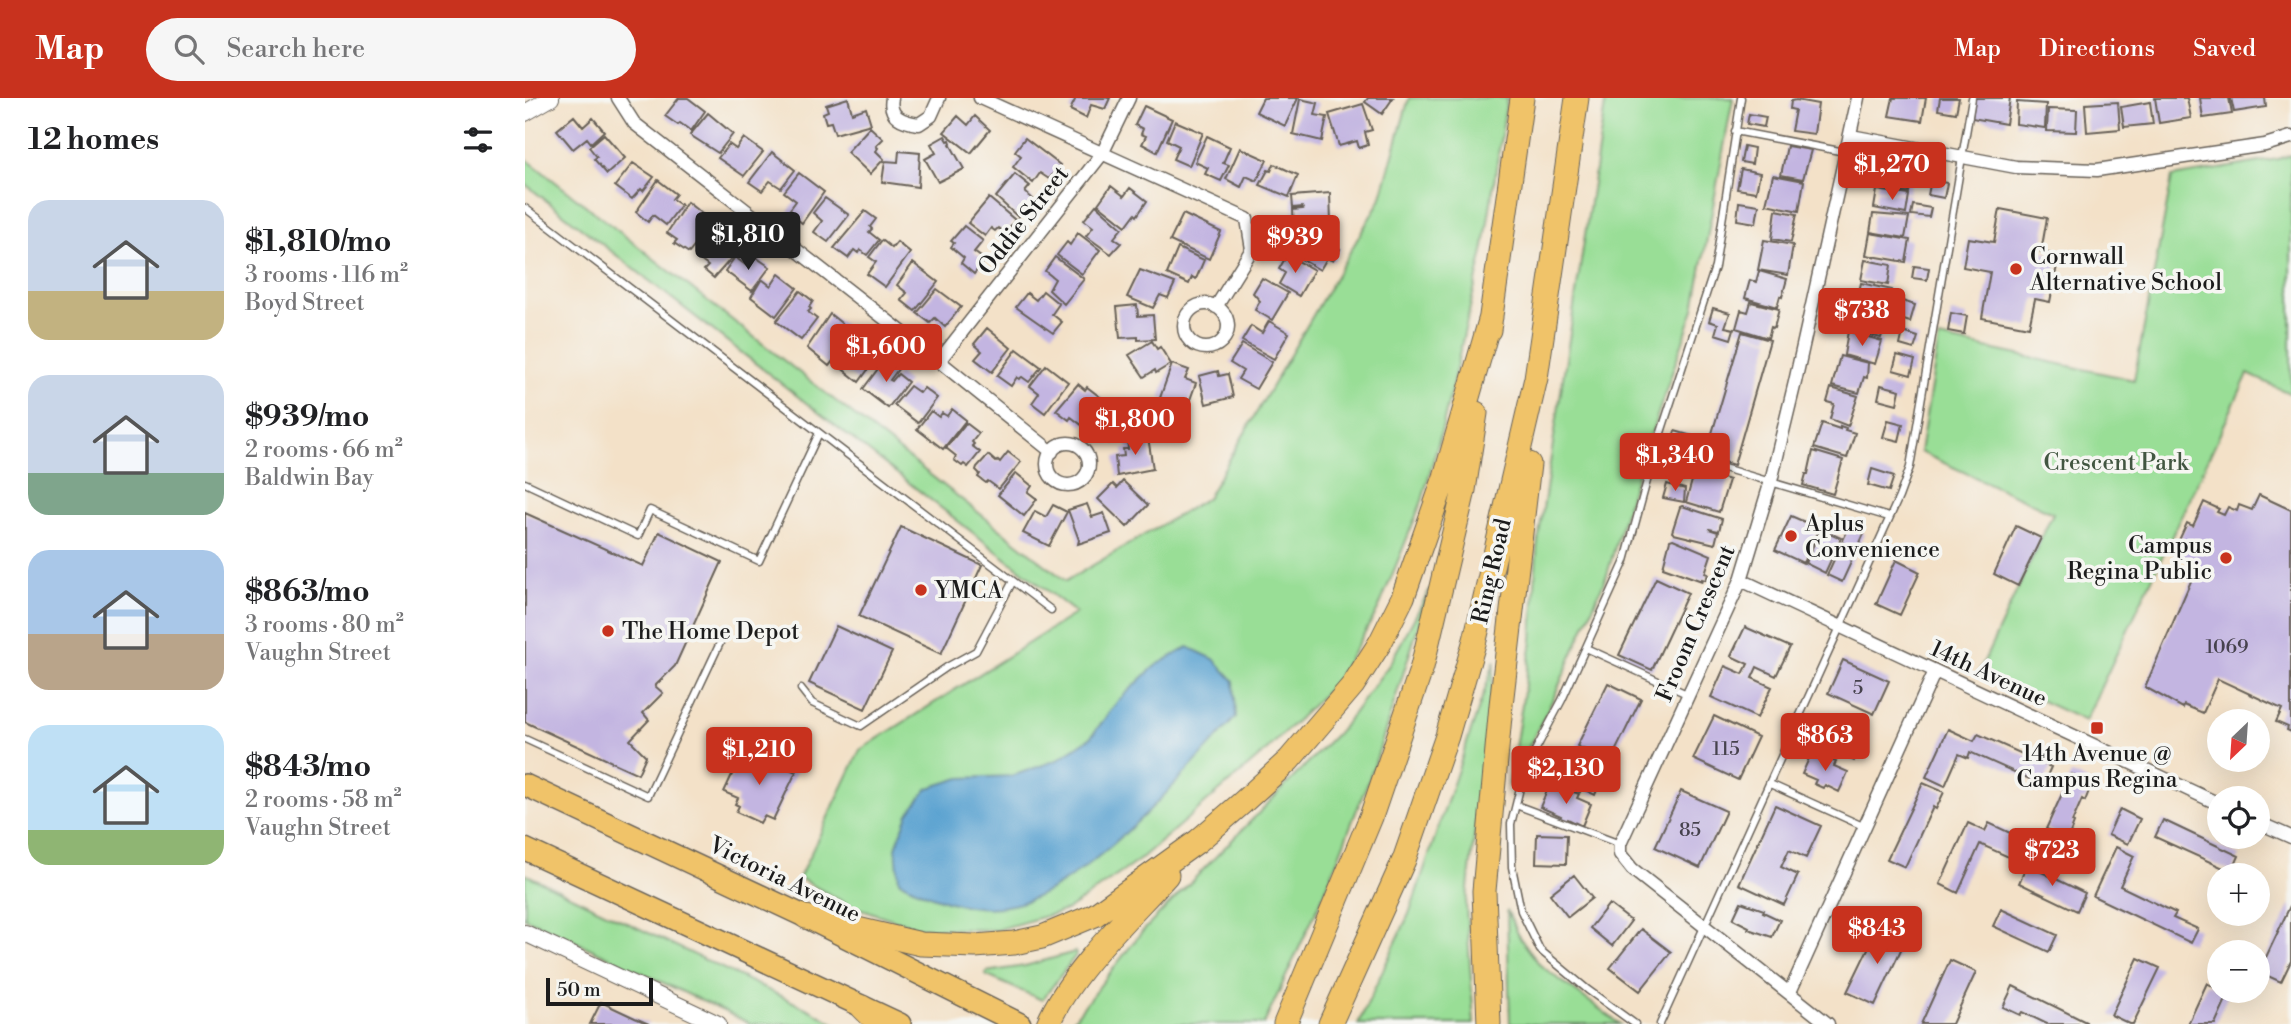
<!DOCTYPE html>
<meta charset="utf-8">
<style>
body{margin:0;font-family:"Libre Bodoni",serif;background:#f6f6f6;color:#202124;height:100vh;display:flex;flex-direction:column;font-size:26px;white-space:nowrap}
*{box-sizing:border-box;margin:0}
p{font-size:23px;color:#757577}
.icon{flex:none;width:38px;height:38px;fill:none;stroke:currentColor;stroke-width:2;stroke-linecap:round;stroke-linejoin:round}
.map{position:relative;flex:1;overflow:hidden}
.panel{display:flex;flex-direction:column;background:#fff;width:525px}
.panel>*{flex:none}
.needle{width:46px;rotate:205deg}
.buttons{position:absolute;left:1682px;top:611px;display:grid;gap:14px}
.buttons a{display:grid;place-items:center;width:63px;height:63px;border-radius:50%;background:#fff;box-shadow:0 7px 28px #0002;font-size:35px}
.scale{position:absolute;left:21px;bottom:18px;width:107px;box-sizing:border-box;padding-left:7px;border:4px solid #1c1c1c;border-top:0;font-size:19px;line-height:24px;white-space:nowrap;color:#1c1c1c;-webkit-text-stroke:5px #f6f6f2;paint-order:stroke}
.price{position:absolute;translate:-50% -60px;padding:0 16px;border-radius:7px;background:#c8321e;color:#fff;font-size:23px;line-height:46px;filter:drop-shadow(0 2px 4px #0008)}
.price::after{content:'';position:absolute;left:50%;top:42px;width:21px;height:16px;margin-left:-10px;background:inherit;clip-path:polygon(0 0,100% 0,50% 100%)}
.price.current{background:#222;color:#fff}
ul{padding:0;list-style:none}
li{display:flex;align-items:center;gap:21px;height:175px;padding:0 28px}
li span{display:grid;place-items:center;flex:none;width:196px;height:140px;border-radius:21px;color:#555}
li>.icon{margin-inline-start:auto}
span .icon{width:84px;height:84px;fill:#fffc;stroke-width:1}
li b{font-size:30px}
h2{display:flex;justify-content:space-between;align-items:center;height:84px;padding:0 28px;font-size:30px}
header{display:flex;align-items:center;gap:42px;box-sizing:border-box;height:98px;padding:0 35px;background:#c8321e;color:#fff}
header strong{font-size:33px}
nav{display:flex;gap:38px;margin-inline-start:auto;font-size:24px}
.search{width:490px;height:63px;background:#f6f6f6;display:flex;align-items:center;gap:18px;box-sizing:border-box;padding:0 24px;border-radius:38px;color:#757577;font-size:26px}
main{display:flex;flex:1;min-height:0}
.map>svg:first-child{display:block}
.green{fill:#99de96;stroke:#5a7d59;stroke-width:2}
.water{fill:#59a1d0;stroke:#3a5e76;stroke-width:2}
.building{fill:#c3b5e1}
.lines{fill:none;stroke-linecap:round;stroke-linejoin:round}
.service-casing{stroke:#676158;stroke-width:9}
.minor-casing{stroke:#676158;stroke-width:15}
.tertiary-casing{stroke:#676158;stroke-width:18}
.trunk-casing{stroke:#676158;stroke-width:24}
.motorway-casing{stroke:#676158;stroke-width:25}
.service{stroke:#fff;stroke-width:6}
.minor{stroke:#fff;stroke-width:12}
.tertiary{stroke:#fff;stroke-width:16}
.trunk{stroke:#f0c369;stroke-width:21}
.motorway{stroke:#f0c369;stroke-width:23}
.poi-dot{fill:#c8321e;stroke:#f6f6f2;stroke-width:2.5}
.labels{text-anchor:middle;stroke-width:7;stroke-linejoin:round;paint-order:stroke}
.number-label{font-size:19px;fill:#46424d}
.street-label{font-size:23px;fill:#1c1c1c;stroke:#f6f6f2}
.poi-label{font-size:23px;fill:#1c1c1c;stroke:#f6f6f2;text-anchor:start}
.park-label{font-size:23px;fill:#425641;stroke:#f6f6f2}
</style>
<header>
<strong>Map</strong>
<div class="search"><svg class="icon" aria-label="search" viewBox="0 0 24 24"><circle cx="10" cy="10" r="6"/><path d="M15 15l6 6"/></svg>Search here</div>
<nav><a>Map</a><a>Directions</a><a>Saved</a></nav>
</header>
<main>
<section class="panel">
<h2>12 homes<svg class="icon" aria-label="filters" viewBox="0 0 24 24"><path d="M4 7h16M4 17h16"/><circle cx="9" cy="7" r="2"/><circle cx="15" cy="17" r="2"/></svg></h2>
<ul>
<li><span style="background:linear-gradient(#c9d6e8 65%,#c2b280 0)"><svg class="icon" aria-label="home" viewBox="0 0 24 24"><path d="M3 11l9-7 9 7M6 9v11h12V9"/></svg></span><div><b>$1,810/mo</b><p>3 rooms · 116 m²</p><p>Boyd Street</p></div></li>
<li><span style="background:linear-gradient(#c9d6e8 70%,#7fa58c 0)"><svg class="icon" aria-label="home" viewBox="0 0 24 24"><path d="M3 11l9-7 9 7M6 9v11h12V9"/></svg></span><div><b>$939/mo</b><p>2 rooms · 66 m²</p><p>Baldwin Bay</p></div></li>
<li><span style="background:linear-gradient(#a9c7e8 60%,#b9a48a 0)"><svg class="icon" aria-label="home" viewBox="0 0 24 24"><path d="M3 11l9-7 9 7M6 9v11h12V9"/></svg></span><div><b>$863/mo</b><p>3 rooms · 80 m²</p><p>Vaughn Street</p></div></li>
<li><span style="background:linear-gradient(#bfe0f5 75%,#8fb573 0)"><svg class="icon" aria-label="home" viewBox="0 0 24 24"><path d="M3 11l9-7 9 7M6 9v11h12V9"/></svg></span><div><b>$843/mo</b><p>2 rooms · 58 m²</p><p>Vaughn Street</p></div></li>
</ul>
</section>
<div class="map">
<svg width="1766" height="926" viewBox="0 0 1766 926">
<rect width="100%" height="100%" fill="#f6f6f2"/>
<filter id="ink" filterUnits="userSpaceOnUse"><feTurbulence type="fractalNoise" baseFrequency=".0143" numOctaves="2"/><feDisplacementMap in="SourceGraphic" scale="14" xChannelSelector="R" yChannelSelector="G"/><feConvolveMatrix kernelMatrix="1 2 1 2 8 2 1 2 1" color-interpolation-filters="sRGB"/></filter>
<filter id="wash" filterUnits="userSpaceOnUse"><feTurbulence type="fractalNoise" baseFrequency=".00686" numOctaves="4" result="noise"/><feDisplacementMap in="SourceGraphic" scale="28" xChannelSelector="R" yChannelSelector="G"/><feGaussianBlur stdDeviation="1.57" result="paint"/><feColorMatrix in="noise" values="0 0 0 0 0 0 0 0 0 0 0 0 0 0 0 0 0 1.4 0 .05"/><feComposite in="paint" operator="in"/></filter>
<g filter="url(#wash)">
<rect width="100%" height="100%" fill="#f3e1c8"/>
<path class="green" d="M884 0H982L959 149 917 331 897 403 853 512 809 586 741 653 613 763 542 812 471 832 394 830 324 807 274 780 335 652 551 515 0 86V60L541 483 682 400 855 102Z
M1081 0H1208L1169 211 1106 394 1082 477 1029 599 984 688 1007 543 1012 450Z
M1766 57V296L1723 276 1560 623 1454 574 1528 415 1395 354 1414 240 1609 282 1647 79 1753 61Z
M905 491 849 668 799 796 739 926H559L549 921 616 835 818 629 864 567Z
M970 562 941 807 949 926H833L884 816Z
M0 776 287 913 310 926H226L0 820Z
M982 812 995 840 1015 867 1095 926H985Z
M550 854 551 857 517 902 460 877 461 874 500 868Z"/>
<path class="water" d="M663 549 689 561 709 583 711 619C662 674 560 792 487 807 449 816 408 801 374 783L371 750 383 716 403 690 435 680 487 678 532 662 565 640 593 603 630 568Z"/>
<g id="blocks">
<path class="building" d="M154 0H163L180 13 166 33 155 25 153 27 140 18Z
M323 0 327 15 341 10 346 26 310 36 306 24 301 25 298 15 303 13 301 7Z
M551 0H585L580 11 566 7 561 20 545 12Z
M738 0H773L760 28 731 14Z
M843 0H868L857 16 840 4Z
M1368 0H1401L1397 23 1364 18Z
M1415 0H1434L1431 15 1413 12Z
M1450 0H1485L1481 26 1447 20Z
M1630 0H1662L1666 20 1634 25Z
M1675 0H1704L1707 16 1678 20Z
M1706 0H1740L1741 9 1709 14Z
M775 1 793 5 790 17 802 19 797 43 768 36Z
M1271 2 1293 6 1289 36 1266 33 1270 12 1265 11 1266 3Z
M1492 4 1521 6 1520 30 1491 26Z
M1593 4 1595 31 1562 34 1560 6Z
M1625 4 1628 26 1599 29 1596 9Z
M838 6 847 32 840 34 843 47 834 50 832 43 814 48 804 16Z
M619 8 647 21 632 54 617 46 621 38 616 36 618 31 610 27Z
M1523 11 1552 12 1551 34 1522 33Z
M183 15 208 36 193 55 165 37Z
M1224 16 1241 19 1239 29 1222 26Z
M49 18 58 29 68 20 79 33 66 45 62 40 48 51 32 32Z
M433 18 443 27 450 18 465 32 446 55 419 34Z
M650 23 678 35 664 68 648 61 654 48 642 42Z
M345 29 358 41 351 48 353 50 351 53 359 61 345 76 322 54Z
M79 36 100 60 82 76 69 61 72 59 64 49Z
M420 38 423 43 425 42 426 45 425 46 439 71 413 84 400 61 411 55 406 46Z
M682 38 705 49 698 65 704 67 696 83 680 76 683 70 670 64Z
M219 40 238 54 219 78 193 60 204 46 211 51Z
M500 40 535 67 524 81 515 75 508 85 488 69 496 58 490 53Z
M1219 48 1229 50 1227 66 1216 64Z
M1262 48 1286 52 1278 81 1256 77Z
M715 50 742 62 732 83 721 78 716 89 701 81Z
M374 53 395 55 393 89 357 84 360 63 373 64Z
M247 54 270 72 256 90 245 83 237 93 224 84Z
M108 65 129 79 118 93 116 91 107 101 90 88Z
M749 66 773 77 764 99 735 87 743 72 746 73Z
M1356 68 1387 73 1384 95 1352 90Z
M1216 71 1235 75 1231 94 1212 91Z
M274 75 299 94 277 125 263 114 271 103 259 94Z
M490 76 505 88 500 94 508 101 493 119 471 99Z
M1248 77 1279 83 1274 113 1241 106Z
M133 82 151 96 147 101 156 107 141 127 128 117 123 124 111 114Z
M1406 82 1422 85 1419 100 1403 97Z
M586 88 599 98 605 90 622 103 612 118 610 116 601 128 573 106Z
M1352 92 1384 97 1381 116 1349 110Z
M805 95 806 125 769 128 768 112 778 111 777 109 768 110 767 98Z
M300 100 324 117 303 144 289 134 297 123 288 115Z
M464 100 490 122 480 135 473 130 470 133 466 130 460 138 443 125Z
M162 104 177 116 172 123 173 125 179 117 188 125 164 155 149 145 152 142 142 135Z
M1214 104 1234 107 1231 125 1212 122Z
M571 107 597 130 589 140 596 145 586 156 561 138 568 129 559 122Z
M1388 107 1406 110 1404 119 1386 117Z
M1475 111 1522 120 1516 154 1534 157 1525 204 1510 201 1504 229 1457 220 1465 174 1438 169 1443 140 1469 144Z
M1251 112 1272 116 1266 144 1247 141Z
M340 113 351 121 345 129 347 131 344 134 354 142 342 157 335 152 333 155 329 152 323 160 309 150Z
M658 116 696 134 684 161 645 143Z
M1348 116 1384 119 1380 140 1345 134Z
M192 128 204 138 196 149 198 150 201 146 211 155 189 180 179 172 183 168 171 159Z
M439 128 458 143 449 154 460 162 449 176 436 165 439 160 426 149 429 145 426 143Z
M782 130 815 151 808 163 802 160 795 172 764 154Z
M553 135 575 152 557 176 532 157 542 144 545 147Z
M1345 135 1385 142 1381 164 1341 157Z
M357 142 367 150 372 144 385 155 360 189 342 176 351 164 344 159Z
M1239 142 1268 147 1263 177 1233 172Z
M653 150 679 162 671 181 667 179 664 186 642 176Z
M762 157 789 172 774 198 754 186 760 175 754 171Z
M229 158 245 169 227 193 200 173 210 159 222 168Z
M530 159 559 181 539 206 524 192 530 181 520 173Z
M1340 162 1366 167 1363 187 1336 182Z
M388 165 413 184 390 213 376 202 382 195 372 187Z
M1389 168 1404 170 1402 182 1387 180Z
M615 172 650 185 643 200 635 197 628 210 602 199Z
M1234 173 1262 181 1257 199 1255 198 1252 209 1220 200 1225 182 1231 184Z
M254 176 272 190 251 218 226 199 235 184 238 182 246 188Z
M737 180 763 195 747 222 730 212 735 203 728 195Z
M1336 185 1367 192 1363 213 1331 206Z
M412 191 436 209 420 229 410 220 405 225 392 215Z
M275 193 288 203 284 209 286 211 283 214 292 221 276 242 251 223Z
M518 193 534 206 527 216 537 224 528 235 491 209 502 195 511 202Z
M1374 202 1390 207 1385 224 1369 219Z
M1226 204 1254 211 1249 230 1246 229 1243 240 1211 230 1216 212 1223 214Z
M612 207 613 218 628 217 630 241 613 242V239L595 240 592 209Z
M1188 210 1205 215 1200 229 1209 231 1206 241 1190 236 1193 226 1184 223Z
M1329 213 1361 223 1356 240 1324 231Z
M1426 215 1442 218 1439 236 1423 233Z
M305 216 320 228 312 237 323 245 304 268 282 250Z
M744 223 764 235 749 261 717 243 726 228 737 235Z
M462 230 486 250 467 274 450 261 457 253 449 246Z
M1323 233 1357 243 1350 266 1319 257Z
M1217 234 1245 242 1209 367 1180 359Z
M1378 234 1393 239 1389 251 1375 247Z
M332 237 344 247 336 257 347 266 334 284 310 265Z
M627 243 632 251 635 249 646 266 631 275 630 272 619 279 604 257Z
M717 246 747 264 731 291 713 281 718 273 705 265Z
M492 251 516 269 504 284 497 279 494 281 492 279 486 288 472 278Z
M1372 257 1390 262 1386 277 1368 272Z
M1315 258 1343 265 1342 280 1339 279 1334 295 1307 288Z
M361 260 374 270 365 282 367 283 373 276 383 284 363 310 338 291Z
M647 266 664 272 660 281 671 285 662 310 635 300Z
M521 267 543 284 520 315 507 305 514 295 505 288Z
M693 273 694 278 703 276 708 299 681 306 674 278Z
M553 286 560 292 562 289 579 302 558 328 546 319 544 322 531 312Z
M1356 287 1375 292 1372 306 1353 301Z
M385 288 395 295 399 290 412 300 393 325 369 307Z
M1306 290 1333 298 1323 328 1305 321 1309 306 1302 304Z
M582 304 603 323 583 345 571 334 574 331 565 324Z
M427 311 441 322 418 351 392 331 406 313 414 319 417 315 422 318Z
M1363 322 1378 326 1374 343 1358 339Z
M441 325 454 335 447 344 449 346 447 348 455 354 443 369 439 366 437 368 429 362 431 358 421 350Z
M1297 325 1315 331V328L1321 330 1320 332 1330 335 1322 360 1289 350Z
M1150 333 1167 338 1162 354 1145 350Z
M623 339 628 371 592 378 590 359 599 358 598 351H603L602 341Z
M1288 353 1318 362 1308 396 1278 387 1281 376H1283Z
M483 354 496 364 474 391 463 383 461 385 453 379 455 376 451 372 452 369 463 357 471 364 473 362 475 364Z
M1347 371 1369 378 1364 393 1343 387Z
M1170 372 1204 382 1194 414 1161 404Z
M491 375 507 388 503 394 512 401 499 418 473 397Z
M598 383 623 407 602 429 573 401 588 386 592 390Z
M1142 386 1160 391 1159 404 1138 400Z
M1734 397 1766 412V634L1762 632 1763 629 1751 624 1757 611 1693 581 1678 615 1659 607 1658 610 1620 589 1673 467 1648 455 1662 425 1668 428 1679 404 1694 411 1692 414 1699 417 1703 409 1712 413 1714 407 1727 412Z
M562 406 567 419 579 415 586 435 553 446 554 442 543 412Z
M528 407 542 414 524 448 498 435 510 413 521 419Z
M1157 408 1197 421 1194 433 1184 431 1193 434 1190 446 1149 436 1147 434 1155 409Z
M0 415 118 468 134 434 197 464 150 568 130 588 138 595 118 615 124 622 105 642 121 658 113 676 0 624Z
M1266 418 1294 430 1278 465 1250 452Z
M1491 428 1516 440 1493 488 1469 476Z
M376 429 457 467 416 556 334 518Z
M1324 429 1339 436 1317 484 1302 477Z
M1296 431 1316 440 1300 475 1280 465Z
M1148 441 1186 457 1180 475 1183 476 1181 482 1177 481V483L1138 469 1145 442Z
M1371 462 1395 474 1375 517 1351 506Z
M1131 480 1163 495 1127 572 1094 557Z
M311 528 367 554 340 611 284 585Z
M1220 529 1265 549 1251 578 1232 569 1227 580 1247 589 1232 620 1186 599 1200 568 1218 576 1223 566 1206 558Z
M1318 562 1364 583 1349 616 1303 595Z
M1083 585 1116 601 1085 664 1052 648Z
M1189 618 1233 639 1213 682 1168 661Z
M1301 626 1317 634 1318 630 1326 634 1325 638 1338 644 1329 663 1315 656 1313 660 1305 656 1306 652 1292 646Z
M1423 631 1449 643 1453 636 1526 669 1518 687 1445 654 1443 660 1434 656 1420 688 1401 679Z
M1038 656 1057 666 1059 661 1067 665 1065 669 1079 676 1070 697 1056 690 1055 694 1047 691 1049 687 1028 678Z
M1286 656 1302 664 1303 661 1311 664 1309 668 1323 674 1314 694 1300 687 1298 690 1289 686 1291 682 1277 676Z
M216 657 231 664 234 657 271 674 248 722 239 718 235 725 211 714 214 708 210 706 213 700 199 694Z
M1546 676 1567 685 1560 703 1557 701 1547 724 1549 725 1543 740 1521 731Z
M1398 685 1419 694 1411 711 1408 709 1380 769 1362 761Z
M1024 688 1044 696 1046 693 1054 696 1052 700 1066 706 1057 728 1043 721 1041 725 1034 722 1036 718 1015 709Z
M1156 693 1201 713 1175 770 1130 749Z
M1250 707 1296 728 1281 760 1264 752 1256 769 1273 777 1259 807 1214 786Z
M1595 711 1615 721 1603 746 1583 737Z
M1638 722 1714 758 1707 774 1630 739Z
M1443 725 1460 733 1464 725 1498 741 1488 761 1455 746 1433 795 1415 786Z
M1012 736 1042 737 1041 766 1011 765Z
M1591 749 1609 758 1595 788 1651 815 1648 820 1673 831 1666 845 1568 798Z
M1502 767 1560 795 1552 813 1494 785Z
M1049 777 1067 800 1043 819 1025 796Z
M1216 804 1239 812 1238 814 1255 822 1247 839 1223 831 1224 829 1208 821Z
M1084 806 1106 823 1087 848 1065 830Z
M1766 806V863L1756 884 1734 874Z
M1476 811 1532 837 1524 854 1468 828Z
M1354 828 1381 841 1350 907 1322 894Z
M1116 831 1146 854 1115 893 1085 870Z
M1613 860 1635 870 1608 926H1605L1586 917Z
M1425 862 1451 874 1427 926H1396Z
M1682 885 1694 892 1704 895 1690 926H1663Z
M1488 888 1561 924 1560 926H1522L1497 914 1495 917 1478 909Z
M76 904 110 920 124 926H65Z"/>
</g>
</g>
<g filter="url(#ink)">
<use href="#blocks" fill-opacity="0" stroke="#676158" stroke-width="2"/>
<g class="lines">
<g class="service-casing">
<path id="service" d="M1210 33 1320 54
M0 110 526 512
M1131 350 1364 419
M0 385 113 438 125 412 234 463 294 335
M1061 550 1164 597
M276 591 287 605 336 628 422 569 451 553 488 483
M0 641 123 698 195 545
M1245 686 1340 729
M991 707 1095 746
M1110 926 1063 892 1015 852 996 813 987 769 986 726 995 690 1011 651 1037 602 1100 463 1131 350 1190 169 1216 0
M1135 926 1374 399 1385 369 1447 0"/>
</g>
<g class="minor-casing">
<path id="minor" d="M93 0 109 25 414 263 527 354
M367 0C363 19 378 24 394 26L406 18 414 0
M455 0 722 121 727 151 691 209
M1326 38 1491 69 1572 72 1740 47 1766 39
M659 228a22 22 0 1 1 44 0a22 22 0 1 1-44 0Z
M414 263 577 56 604 0
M522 366a21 21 0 1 1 42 0a21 21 0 1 1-42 0Z
M1216 482 1694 706
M1732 724 1766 739
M1265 894 1410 573
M1303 926 1107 771 1095 756V746L1216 482 1246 383 1270 284 1333 0"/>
</g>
<g class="tertiary-casing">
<path id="tertiary" d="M0 15 26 0
M0 835 193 926"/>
</g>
<g class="trunk-casing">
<path id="trunk" d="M0 687 281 819 495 926
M0 751 375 926"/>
</g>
<g class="motorway-casing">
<path id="motorway" d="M964 232 997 0
M281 819 396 846 450 848 489 845 517 839 570 817 673 743 717 705 764 662 828 587 855 545 878 499 920 379 966 219
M337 909 354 926
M523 926C545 874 604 819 642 777
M760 926 846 719 897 569 939 392 951 315
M805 926 879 762 922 638 950 542 1011 280 1052 0
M964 926 959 793 976 607 1004 366"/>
</g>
<use href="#service" class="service"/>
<use href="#minor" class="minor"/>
<use href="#tertiary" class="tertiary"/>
<use href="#trunk" class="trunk"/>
<use href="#motorway" class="motorway"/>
</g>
</g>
<g class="poi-dot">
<circle cx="1491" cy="171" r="7"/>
<circle cx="1266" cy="438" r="7"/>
<circle cx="1701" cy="460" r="7"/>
<circle cx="396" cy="492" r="7"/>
<circle cx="83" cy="533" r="7"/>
<rect x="1565" y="623" width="14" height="14" rx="3.5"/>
</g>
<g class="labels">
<g class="number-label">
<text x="1702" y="555">1069</text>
<text x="1333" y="596">5</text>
<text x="1201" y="657">115</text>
<text x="1165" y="738">85</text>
</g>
<g class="street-label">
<text transform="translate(498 122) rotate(-52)" y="8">Oddie Street</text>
<text transform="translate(966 473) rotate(-77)" y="8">Ring Road</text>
<text transform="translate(1170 525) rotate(-67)" y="8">Froom Crescent</text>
<text transform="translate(1464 575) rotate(25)" y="8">14th Avenue</text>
<text transform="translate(260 781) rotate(26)" y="8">Victoria Avenue</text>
</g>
<g class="poi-label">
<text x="1505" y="166">Cornwall<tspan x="1505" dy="26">Alternative School</tspan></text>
<text x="1280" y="433">Aplus<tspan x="1280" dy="26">Convenience</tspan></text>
<text x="1687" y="455" text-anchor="end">Campus<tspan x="1687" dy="26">Regina Public</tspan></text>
<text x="410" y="500">YMCA</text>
<text x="97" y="541">The Home Depot</text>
<text x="1572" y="663" text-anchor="middle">14th Avenue @<tspan x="1572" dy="26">Campus Regina</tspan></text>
</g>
<g class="park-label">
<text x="1591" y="372">Crescent Park</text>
</g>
</g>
</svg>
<div class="buttons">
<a><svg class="needle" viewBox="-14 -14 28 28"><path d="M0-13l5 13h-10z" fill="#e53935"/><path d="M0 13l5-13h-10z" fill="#757577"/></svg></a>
<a><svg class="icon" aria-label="locate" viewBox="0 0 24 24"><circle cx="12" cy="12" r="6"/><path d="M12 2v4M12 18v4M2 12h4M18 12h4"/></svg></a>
<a>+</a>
<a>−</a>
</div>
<div class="scale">50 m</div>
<b class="price" style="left:1367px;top:104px">$1,270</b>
<b class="price current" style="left:223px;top:174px">$1,810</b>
<b class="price" style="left:770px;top:177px">$939</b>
<b class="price" style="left:1337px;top:250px">$738</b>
<b class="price" style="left:361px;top:286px">$1,600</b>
<b class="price" style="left:610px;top:359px">$1,800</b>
<b class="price" style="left:1150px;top:395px">$1,340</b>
<b class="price" style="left:1300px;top:675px">$863</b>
<b class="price" style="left:234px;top:689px">$1,210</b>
<b class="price" style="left:1041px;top:708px">$2,130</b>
<b class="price" style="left:1527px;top:790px">$723</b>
<b class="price" style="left:1352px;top:868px">$843</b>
</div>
</main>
